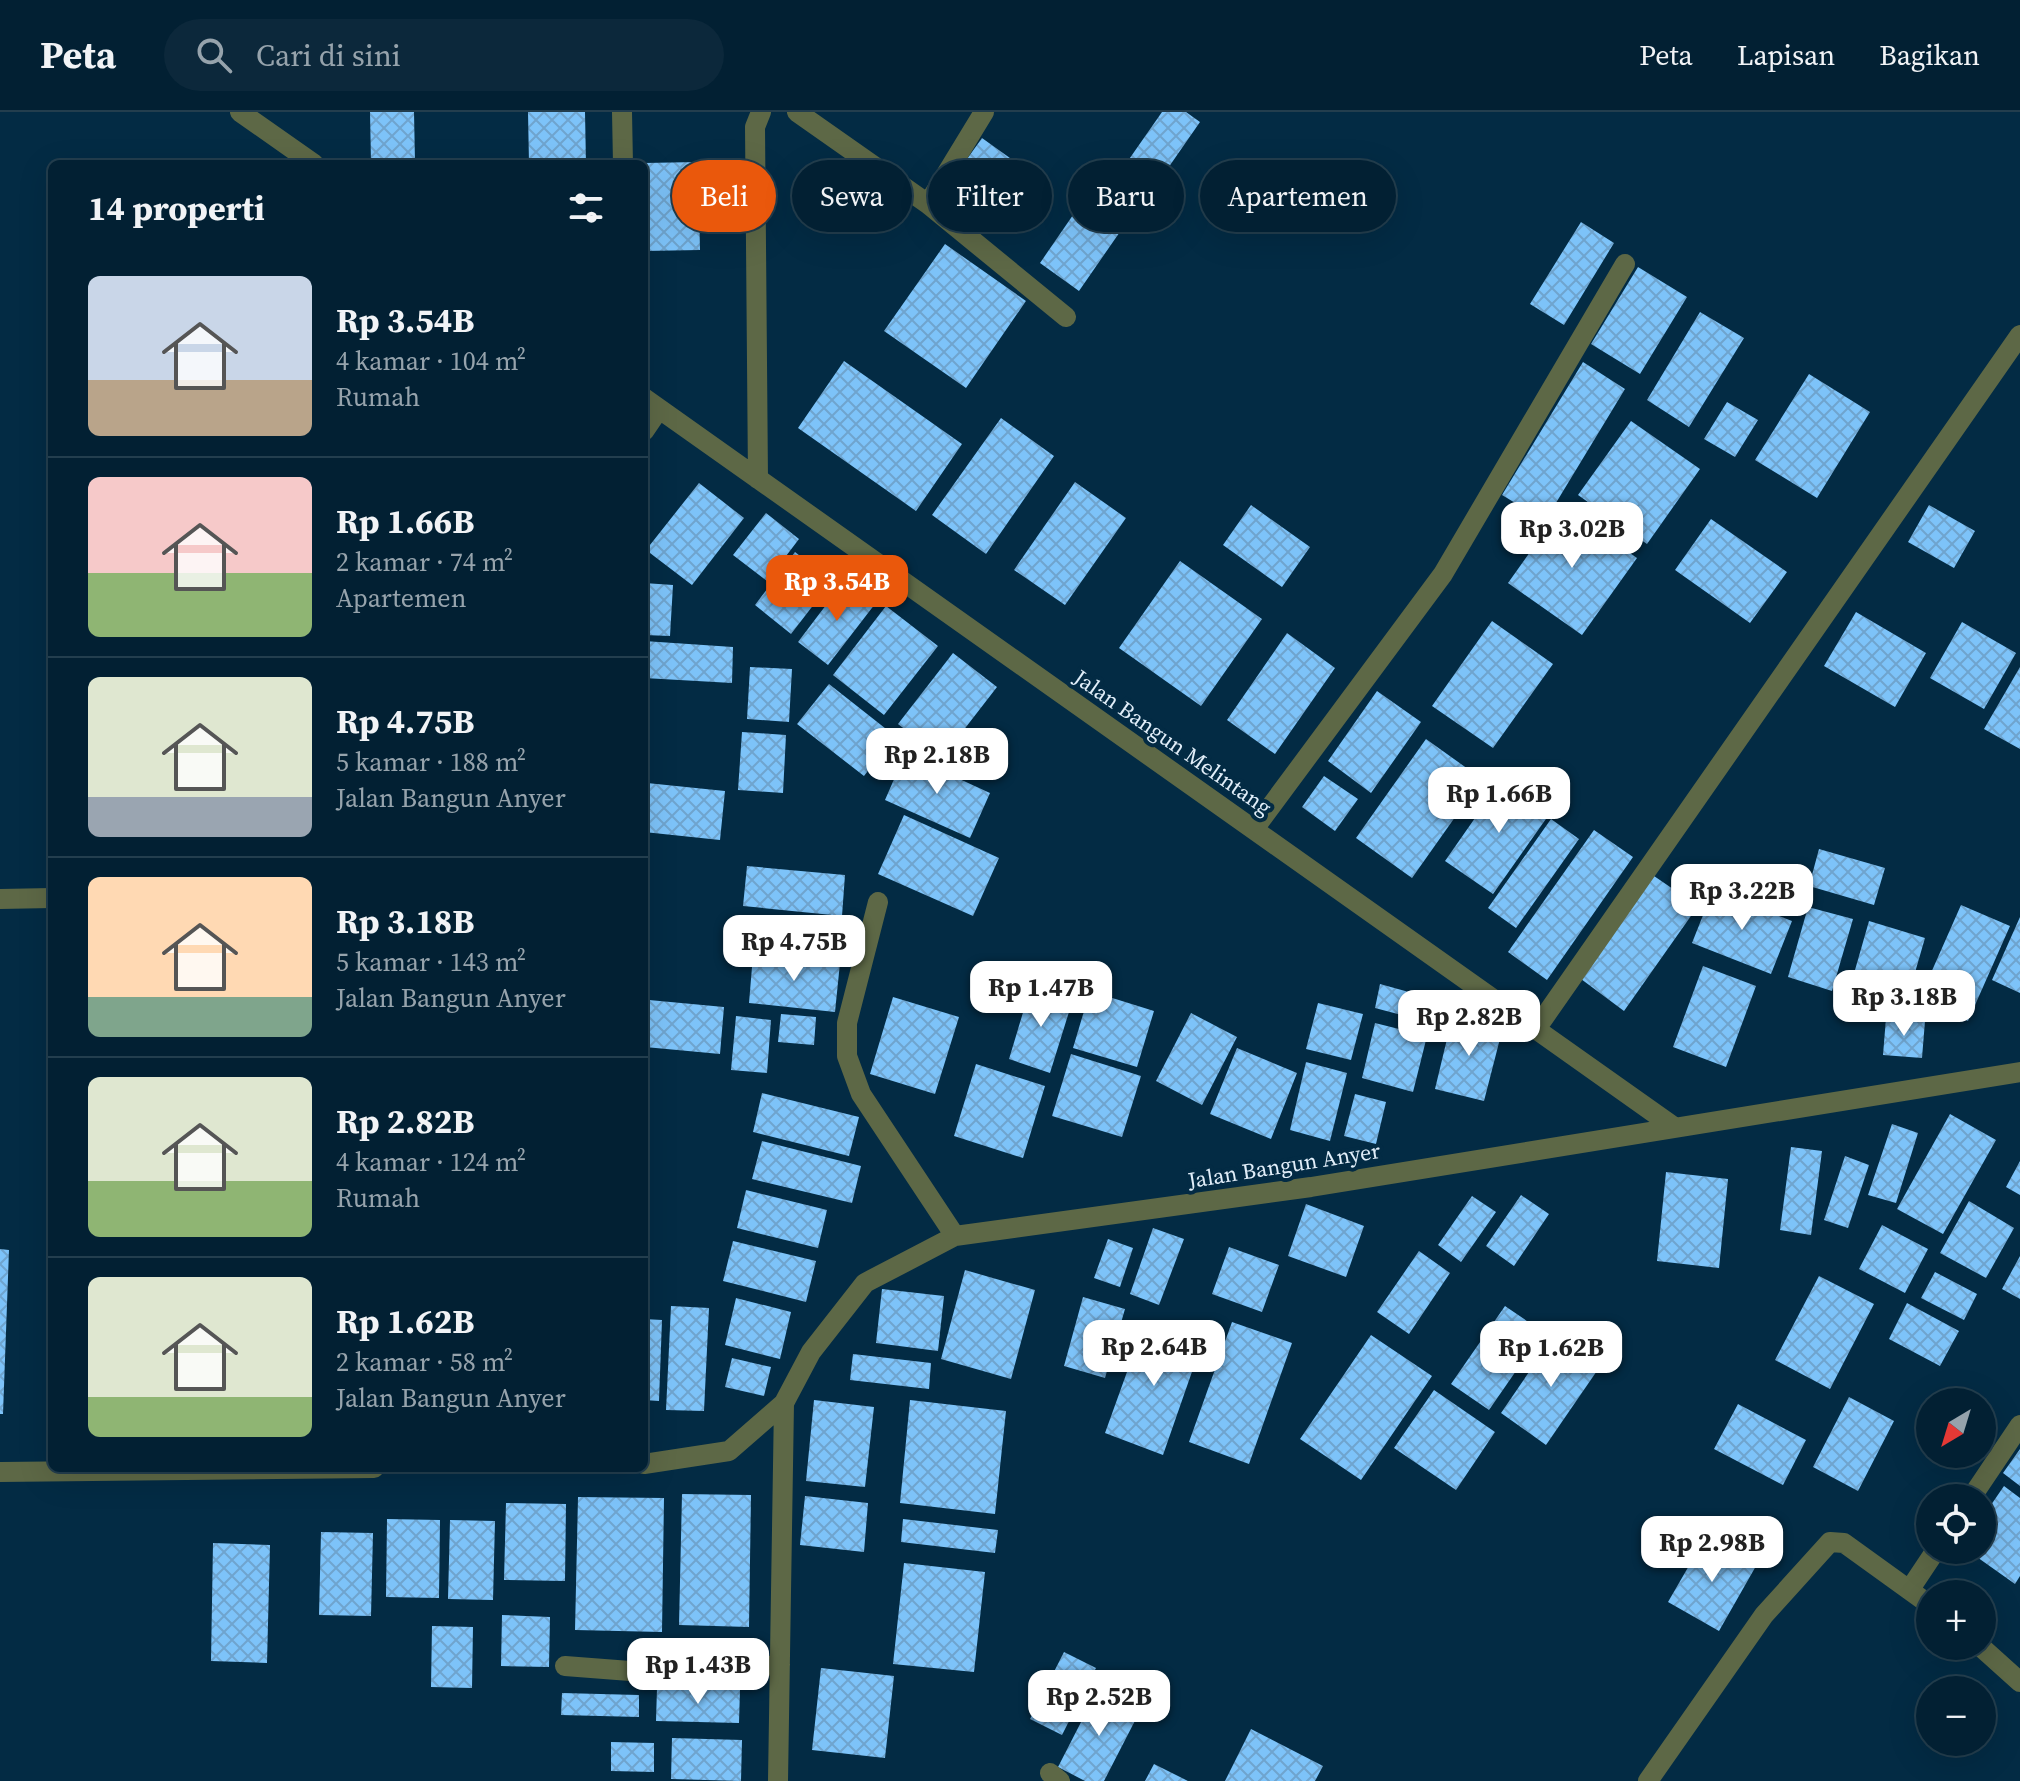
<!DOCTYPE html>
<html lang="id">
<meta charset="utf-8">
<style>
body{margin:0;font-family:"Source Serif 4",serif;background:#0c283b;color:#f1f3f6;height:100vh;display:flex;flex-direction:column;font-size:30px;white-space:nowrap}
*{box-sizing:border-box;margin:0}
p{font-size:26px;color:#96a3ac}
.icon{flex:none;width:44px;height:44px;fill:none;stroke:currentColor;stroke-width:2;stroke-linecap:round;stroke-linejoin:round}
.map{position:relative;flex:1;overflow:hidden}
.sheet{position:absolute;left:48px;top:48px;width:600px;height:1312px;display:flex;flex-direction:column;background:#022033;border-radius:12px;box-shadow:0 8px 32px #0002,0 0 0 2px #233e4e}
.sheet>*{flex:none}
.top-card{position:absolute;left:672px;top:48px;width:760px;height:72px;display:flex;gap:16px}
.needle{width:52px;rotate:218deg}
.tools{position:absolute;left:1916px;top:1276px;display:grid;gap:16px}
.tools a{display:grid;place-items:center;width:80px;height:80px;border-radius:50%;background:#022033;box-shadow:0 8px 32px #0002,0 0 0 2px #233e4e;font-size:40px}
.price{position:absolute;translate:-50% -68px;padding:0 18px;border-radius:16px;background:#fff;color:#222;font-size:26px;line-height:52px;filter:drop-shadow(0 2px 4px #0008)}
.price::after{content:'';position:absolute;left:50%;top:48px;width:24px;height:18px;margin-left:-12px;background:inherit;clip-path:polygon(0 0,100% 0,50% 100%)}
.price.on{background:#ea580c;color:#fff}
ul{padding:0;list-style:none}
li{display:flex;align-items:center;gap:24px;height:200px;padding:0 40px}
li+li{border-top:2px solid #233e4e}
li span{display:grid;place-items:center;flex:none;width:224px;height:160px;border-radius:12px;color:#555}
li>.icon{margin-inline-start:auto}
span .icon{width:96px;height:96px;fill:#fffc;stroke-width:1}
li b{font-size:34px}
h2{display:flex;justify-content:space-between;align-items:center;height:96px;padding:0 40px;font-size:34px}
.pill{padding:0 28px;border-radius:36px;background:#022033;box-shadow:0 8px 32px #0002,0 0 0 2px #233e4e;font-size:28px;line-height:72px}
.pill.on{background:#ea580c;color:#fff}
header{display:flex;align-items:center;gap:48px;box-sizing:border-box;height:112px;padding:0 40px;background:#022033;border-bottom:2px solid #233e4e}
header strong{font-size:38px}
nav{display:flex;gap:44px;margin-inline-start:auto;font-size:28px}
.search{width:560px;height:72px;background:#0c283b;display:flex;align-items:center;gap:20px;box-sizing:border-box;padding:0 28px;border-radius:44px;color:#96a3ac;font-size:30px}
.map>svg:first-child{display:block}
.building{fill:url(#building-cross-hatch)}
.lines{fill:none;stroke-linecap:round;stroke-linejoin:round}
.minor{stroke:#5d6846;stroke-width:20}
.labels{text-anchor:middle;stroke-width:8;stroke-linejoin:round;paint-order:stroke}
.street-label{font-size:22px;fill:#e1eef9;stroke:#032b44}
</style>
<header>
<strong>Peta</strong>
<div class="search"><svg class="icon" aria-label="search" viewBox="0 0 24 24"><circle cx="10" cy="10" r="6"/><path d="M15 15l6 6"/></svg>Cari di sini</div>
<nav><a>Peta</a><a>Lapisan</a><a>Bagikan</a></nav>
</header>
<div class="map">
<svg width="2020" height="1669" viewBox="0 0 2020 1669">
<defs>
<pattern id="building-cross-hatch" width="8" height="8" patternUnits="userSpaceOnUse" patternTransform="scale(2)"><rect width="8" height="8" fill="#7dc3f9"/><path d="M0 0l8 8M0 8l8-8" fill="none" stroke="#6fa4ce"/></pattern>
</defs>
<rect width="100%" height="100%" fill="#032b44"/>
<path class="building" d="M370 0H414L415 50 371 51Z
M528 0H585L586 52H529Z
M1162 0H1186L1200 10 1132 108 1102 86Z
M982 26 1031 61 991 116 942 82Z
M698 50 700 138 644 139V51Z
M1084 87 1124 114 1079 179 1040 151Z
M1581 110 1614 131 1564 213 1530 192Z
M945 132 1026 189 966 276 884 219Z
M1638 155 1687 185 1640 262 1591 232Z
M1700 200 1744 226 1689 315 1647 288Z
M844 249 962 332 916 399 798 316Z
M1583 250 1625 277 1545 409 1502 383Z
M1809 262 1870 300 1817 386 1755 348Z
M1727 290 1758 308 1735 345 1704 327Z
M1001 306 1054 344 986 442 932 403Z
M1631 309 1700 357 1647 432 1578 383Z
M1075 370 1126 406 1065 493 1014 458Z
M699 371 744 406 692 473 646 438Z
M1251 393 1310 435 1282 475 1223 433Z
M1929 393 1975 419 1954 456 1908 430Z
M1563 394 1637 446 1582 523 1508 471Z
M766 401 799 427 767 469 733 443Z
M1711 407 1787 460 1750 511 1675 458Z
M795 440 832 469 791 522 755 493Z
M1180 449 1262 507 1201 594 1119 536Z
M845 468 875 492 828 553 798 530Z
M644 471 673 473 670 524 644 523Z
M886 494 938 534 884 603 833 563Z
M1856 500 1926 541 1895 595 1824 554Z
M1492 509 1553 552 1493 636 1432 594Z
M1962 510 2016 541 1984 597 1930 566Z
M1287 521 1335 556 1275 642 1227 608Z
M644 529 733 535 732 571 644 566Z
M953 541 997 575 942 646 898 612Z
M750 555 792 557 789 610 747 607Z
M2020 555V637L1984 617Z
M829 572 895 624 864 664 797 612Z
M1377 579 1421 610 1371 681 1328 649Z
M742 620 786 623 783 681 738 678Z
M1426 627 1482 667 1412 766 1356 726Z
M905 642 990 681 970 726 885 688Z
M1505 663 1553 697 1493 782 1445 749Z
M1324 664 1358 687 1335 719 1302 695Z
M647 671 725 679 720 728 644 720Z
M904 703 999 746 973 804 878 762Z
M1551 707 1579 727 1516 816 1488 796Z
M1594 718 1633 745 1547 868 1508 840Z
M1819 737 1885 756 1874 793 1809 774Z
M747 754 845 763 842 804 743 794Z
M1654 764 1698 794 1624 899 1581 867Z
M1713 778 1792 809 1771 862 1692 831Z
M1961 793 2010 814 1968 909 1919 888Z
M1808 795 1853 807 1832 879 1788 865Z
M759 803 835 811 832 845 756 837Z
M2020 805V881L1992 868Z
M1869 809 1925 826 1905 895 1849 879Z
M753 843 840 851 835 900 749 891Z
M1703 854 1756 874 1726 955 1673 935Z
M1380 872 1434 887 1428 910 1375 896Z
M1031 874 1073 887 1050 961 1009 947Z
M1090 879 1154 899 1137 955 1073 936Z
M893 885 959 905 935 982 870 962Z
M649 888 724 895 720 942 645 935Z
M1318 891 1363 902 1351 948 1306 937Z
M1191 901 1237 925 1202 993 1156 969Z
M781 902 816 905 814 933 778 930Z
M1453 902 1503 915 1484 989 1435 977Z
M736 904 771 908 767 961 731 958Z
M1886 906 1925 909 1922 946 1883 943Z
M1375 911 1427 924 1413 980 1362 966Z
M1237 936 1297 961 1271 1027 1210 1002Z
M1071 942 1141 964 1122 1025 1052 1004Z
M1306 950 1347 961 1330 1029 1290 1018Z
M976 952 1045 974 1023 1046 954 1024Z
M762 981 859 1005 849 1044 753 1020Z
M1355 982 1386 990 1376 1032 1344 1024Z
M1950 1002 1996 1028 1943 1122 1897 1097Z
M1892 1012 1918 1021 1896 1091 1868 1083Z
M762 1029 861 1054 852 1091 752 1067Z
M1791 1035 1822 1039 1811 1123 1780 1118Z
M1845 1044 1869 1053 1848 1116 1824 1108Z
M2020 1049V1083L2006 1075Z
M1666 1060 1728 1067 1719 1156 1657 1149Z
M746 1078 827 1098 818 1136 737 1116Z
M1521 1083 1549 1102 1514 1154 1486 1134Z
M1472 1084 1496 1100 1461 1150 1438 1133Z
M1969 1089 2014 1116 1986 1166 1940 1141Z
M1306 1092 1364 1114 1346 1165 1288 1144Z
M1882 1113 1928 1137 1905 1181 1859 1157Z
M1153 1116 1184 1127 1159 1193 1130 1182Z
M1108 1127 1133 1136 1120 1175 1094 1166Z
M733 1129 816 1149 806 1190 723 1169Z
M1229 1135 1279 1153 1262 1200 1212 1182Z
M0 1137 9 1138 3 1302H0Z
M1419 1139 1450 1161 1409 1222 1377 1200Z
M2020 1144V1187L2002 1177Z
M965 1158 1035 1178 1011 1267 941 1247Z
M1935 1160 1977 1182 1964 1208 1921 1186Z
M1819 1164 1874 1192 1830 1277 1775 1248Z
M882 1177 944 1184 938 1239 876 1231Z
M1083 1185 1125 1197 1105 1266 1064 1254Z
M736 1186 791 1200 780 1247 725 1233Z
M1907 1191 1959 1219 1940 1254 1889 1227Z
M671 1194 709 1196 704 1299 666 1298Z
M1505 1194 1543 1220 1489 1298 1451 1272Z
M644 1207 662 1208 659 1289 644 1288Z
M1145 1210 1202 1231 1163 1343 1105 1321Z
M1232 1210 1292 1231 1249 1352 1189 1330Z
M1555 1222 1601 1253 1546 1333 1501 1301Z
M1371 1223 1432 1264 1361 1368 1300 1327Z
M853 1242 931 1251 929 1277 850 1268Z
M732 1246 771 1255 764 1284 725 1275Z
M1434 1278 1495 1320 1456 1378 1394 1336Z
M1849 1285 1894 1309 1858 1379 1813 1355Z
M814 1288 874 1295 865 1375 806 1369Z
M910 1288 1006 1299 995 1402 900 1391Z
M1738 1292 1806 1328 1783 1373 1714 1337Z
M2020 1337V1374L2003 1361Z
M2004 1374 2020 1386V1464L2015 1472 1967 1438H1982V1406Z
M682 1382 751 1383 749 1515 679 1513Z
M805 1384 868 1391 864 1440 800 1433Z
M578 1385 664 1386 662 1520 575 1518Z
M506 1391 566 1392 565 1469 504 1468Z
M387 1407 440 1408 439 1486 386 1485Z
M903 1407 998 1418 995 1441 901 1430Z
M450 1408 495 1409 493 1488 448 1487Z
M321 1420 373 1421 371 1504 319 1503Z
M1705 1426 1756 1454 1719 1519 1668 1490Z
M213 1431 270 1433 267 1551 211 1549Z
M904 1451 985 1460 974 1560 893 1552Z
M502 1503 550 1505 549 1555 501 1554Z
M432 1514 473 1515 472 1576 431 1575Z
M1064 1540 1096 1556 1062 1623 1030 1607Z
M821 1556 894 1564 885 1646 812 1638Z
M657 1576 740 1578 739 1611 656 1609Z
M1098 1577 1140 1599 1104 1669H1085L1058 1655Z
M562 1581 639 1583V1605L561 1603Z
M1251 1617 1323 1654 1315 1669H1225Z
M672 1626 742 1628 741 1669 671 1667Z
M611 1630 654 1631V1660L611 1659Z
M1154 1652 1188 1669H1145Z"/>
<g class="lines">
<path class="minor" d="M240 0 314 52
M622 0 623 52
M797 0 928 92 1066 205
M928 92 984 0
M644 286 1674 1015
M644 319 659 297
M758 367 755 15 761 0
M1254 717 1443 462 1625 152
M0 787 52 786
M878 790 847 911V944L861 982 955 1124
M1536 917 2020 223
M644 1352 729 1339 784 1291 811 1240 865 1171 955 1124 1311 1075 2020 960
M0 1360 374 1356
M1971 1386 2020 1313
M1910 1477 1936 1438
M1980 1534 2020 1570
M565 1554 656 1561 780 1553
M1050 1661 1060 1669
M778 1669 784 1291
M1648 1669 1764 1503 1830 1430 1844 1431 1930 1493"/>
</g>
<g class="labels">
<g class="street-label">
<text transform="translate(1173 630) rotate(35)" y="8">Jalan Bangun Melintang</text>
<text transform="translate(1284 1053) rotate(-9)" y="8">Jalan Bangun Anyer</text>
</g>
</g>
</svg>
<div class="tools">
<a><svg class="needle" viewBox="-14 -14 28 28"><path d="M0-13l5 13h-10z" fill="#e53935"/><path d="M0 13l5-13h-10z" fill="#96a3ac"/></svg></a>
<a><svg class="icon" aria-label="locate" viewBox="0 0 24 24"><circle cx="12" cy="12" r="6"/><path d="M12 2v4M12 18v4M2 12h4M18 12h4"/></svg></a>
<a>+</a>
<a>−</a>
</div>
<b class="price" style="left:1572px;top:458px">Rp 3.02B</b>
<b class="price on" style="left:837px;top:511px">Rp 3.54B</b>
<b class="price" style="left:937px;top:684px">Rp 2.18B</b>
<b class="price" style="left:1499px;top:723px">Rp 1.66B</b>
<b class="price" style="left:1742px;top:820px">Rp 3.22B</b>
<b class="price" style="left:794px;top:871px">Rp 4.75B</b>
<b class="price" style="left:1041px;top:917px">Rp 1.47B</b>
<b class="price" style="left:1904px;top:926px">Rp 3.18B</b>
<b class="price" style="left:1469px;top:946px">Rp 2.82B</b>
<b class="price" style="left:1154px;top:1276px">Rp 2.64B</b>
<b class="price" style="left:1551px;top:1277px">Rp 1.62B</b>
<b class="price" style="left:1712px;top:1472px">Rp 2.98B</b>
<b class="price" style="left:698px;top:1594px">Rp 1.43B</b>
<b class="price" style="left:1099px;top:1626px">Rp 2.52B</b>
<div class="top-card">
<a class="pill on">Beli</a>
<a class="pill">Sewa</a>
<a class="pill">Filter</a>
<a class="pill">Baru</a>
<a class="pill">Apartemen</a>
</div>
<section class="sheet">
<h2>14 properti<svg class="icon" aria-label="filters" viewBox="0 0 24 24"><path d="M4 7h16M4 17h16"/><circle cx="9" cy="7" r="2"/><circle cx="15" cy="17" r="2"/></svg></h2>
<ul>
<li><span style="background:linear-gradient(#c9d6e8 65%,#b9a48a 0)"><svg class="icon" aria-label="home" viewBox="0 0 24 24"><path d="M3 11l9-7 9 7M6 9v11h12V9"/></svg></span><div><b>Rp 3.54B</b><p>4 kamar · 104 m²</p><p>Rumah</p></div></li>
<li><span style="background:linear-gradient(#f6c9c9 60%,#8fb573 0)"><svg class="icon" aria-label="home" viewBox="0 0 24 24"><path d="M3 11l9-7 9 7M6 9v11h12V9"/></svg></span><div><b>Rp 1.66B</b><p>2 kamar · 74 m²</p><p>Apartemen</p></div></li>
<li><span style="background:linear-gradient(#dfe7d0 75%,#9aa5b1 0)"><svg class="icon" aria-label="home" viewBox="0 0 24 24"><path d="M3 11l9-7 9 7M6 9v11h12V9"/></svg></span><div><b>Rp 4.75B</b><p>5 kamar · 188 m²</p><p>Jalan Bangun Anyer</p></div></li>
<li><span style="background:linear-gradient(#ffd9b3 75%,#7fa58c 0)"><svg class="icon" aria-label="home" viewBox="0 0 24 24"><path d="M3 11l9-7 9 7M6 9v11h12V9"/></svg></span><div><b>Rp 3.18B</b><p>5 kamar · 143 m²</p><p>Jalan Bangun Anyer</p></div></li>
<li><span style="background:linear-gradient(#dfe7d0 65%,#8fb573 0)"><svg class="icon" aria-label="home" viewBox="0 0 24 24"><path d="M3 11l9-7 9 7M6 9v11h12V9"/></svg></span><div><b>Rp 2.82B</b><p>4 kamar · 124 m²</p><p>Rumah</p></div></li>
<li><span style="background:linear-gradient(#dfe7d0 75%,#8fb573 0)"><svg class="icon" aria-label="home" viewBox="0 0 24 24"><path d="M3 11l9-7 9 7M6 9v11h12V9"/></svg></span><div><b>Rp 1.62B</b><p>2 kamar · 58 m²</p><p>Jalan Bangun Anyer</p></div></li>
</ul>
</section>
</div>
